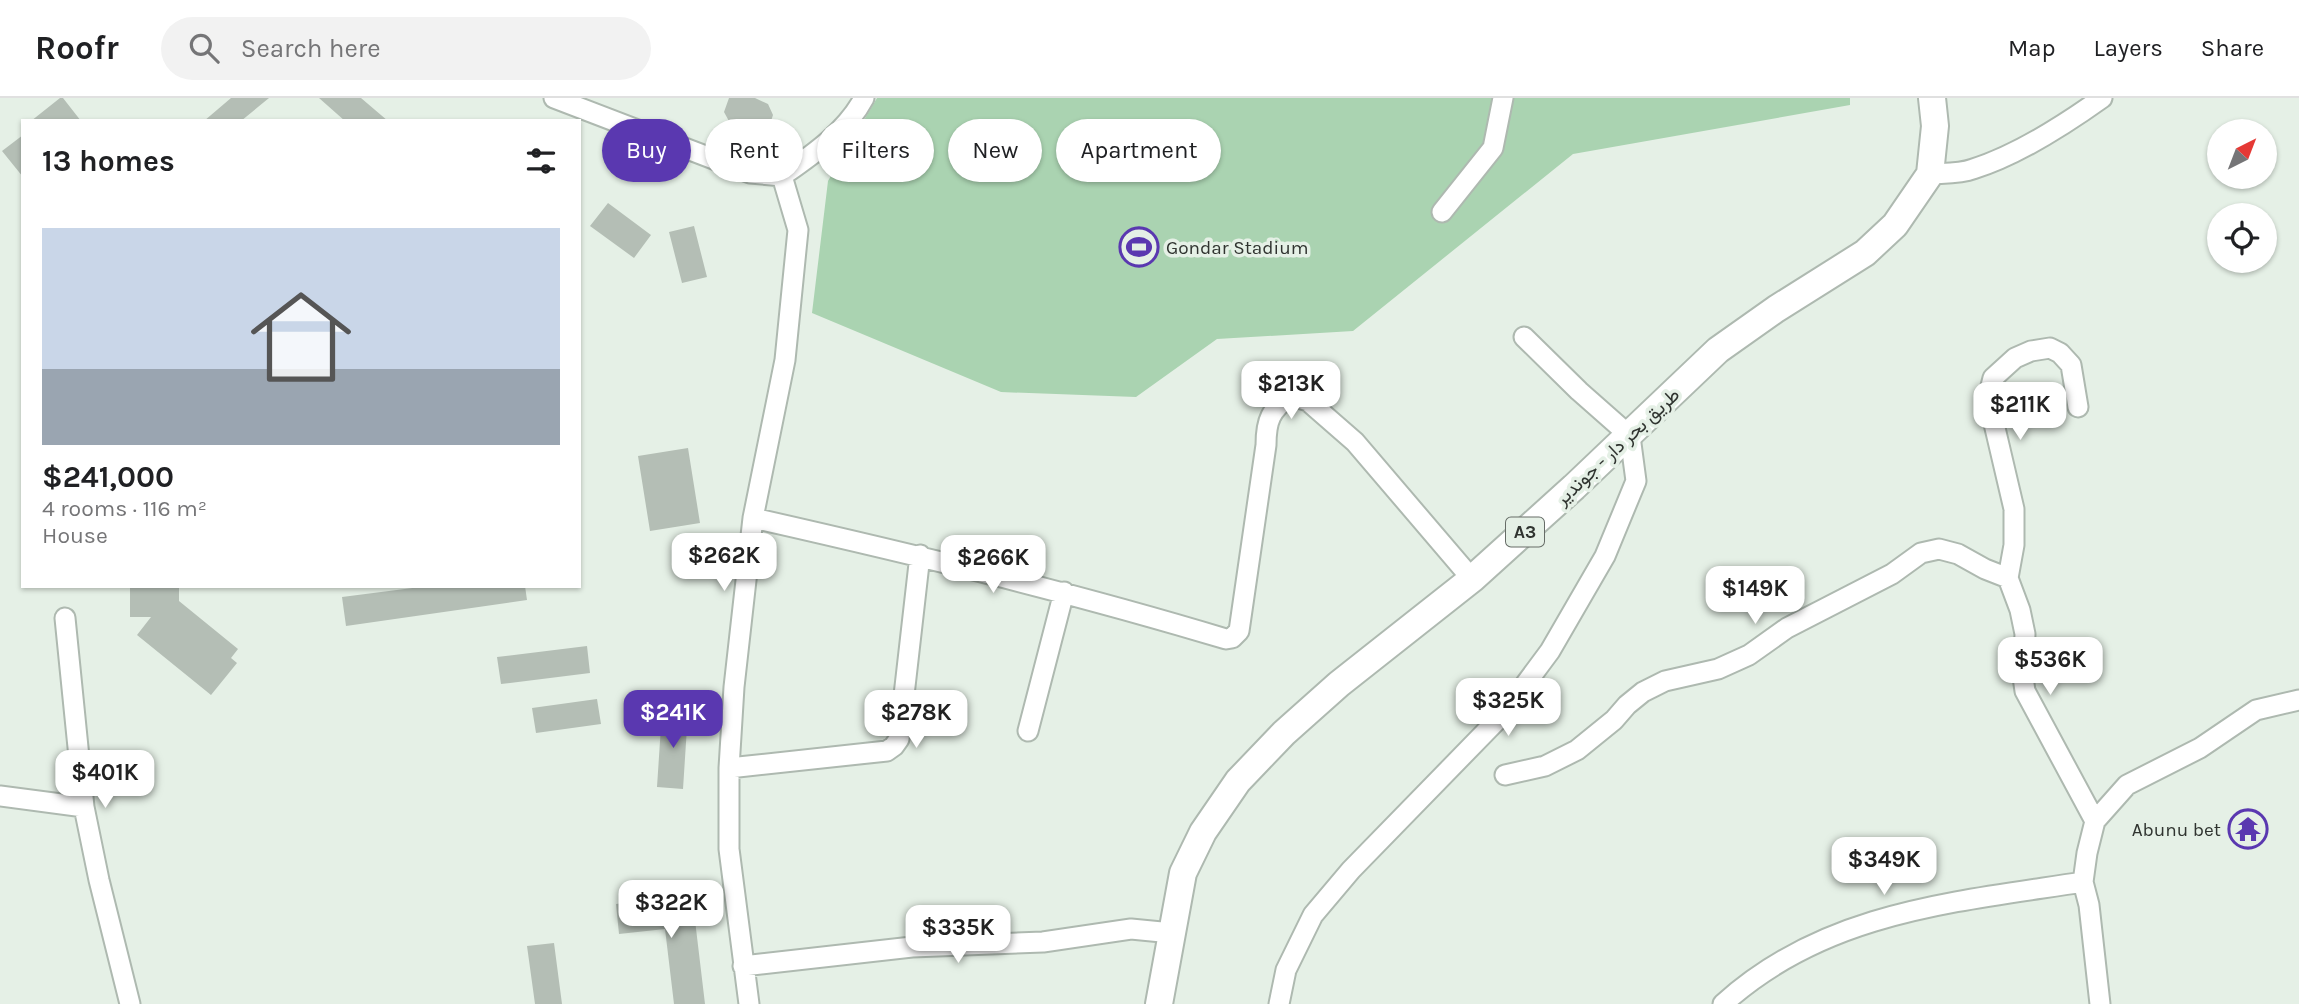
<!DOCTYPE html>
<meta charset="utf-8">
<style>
body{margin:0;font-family:Karla,Vazirmatn,sans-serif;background:#f2f2f2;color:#202124;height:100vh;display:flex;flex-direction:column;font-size:26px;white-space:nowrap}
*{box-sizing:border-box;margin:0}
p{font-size:23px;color:#757577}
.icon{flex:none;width:38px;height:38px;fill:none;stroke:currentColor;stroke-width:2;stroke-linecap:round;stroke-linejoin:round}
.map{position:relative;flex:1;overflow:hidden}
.details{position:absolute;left:21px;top:21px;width:560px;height:469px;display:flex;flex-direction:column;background:#fff;border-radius:0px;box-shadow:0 2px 5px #0004}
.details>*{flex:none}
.hud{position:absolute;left:602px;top:21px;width:665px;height:63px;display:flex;gap:14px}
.needle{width:46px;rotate:42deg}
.controls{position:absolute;left:2207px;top:21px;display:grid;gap:14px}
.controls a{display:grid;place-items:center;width:70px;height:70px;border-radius:50%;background:#fff;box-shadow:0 2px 5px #0004;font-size:35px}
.price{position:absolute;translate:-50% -60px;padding:0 16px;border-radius:14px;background:#fff;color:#222;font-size:23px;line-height:46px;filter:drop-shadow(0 2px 4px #0008)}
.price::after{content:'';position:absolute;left:50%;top:42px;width:21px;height:16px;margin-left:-10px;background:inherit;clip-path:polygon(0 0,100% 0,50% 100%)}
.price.on{background:#5a38b0;color:#fff}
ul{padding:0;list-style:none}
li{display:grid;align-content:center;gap:14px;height:371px;padding:0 21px}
li span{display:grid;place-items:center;height:217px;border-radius:0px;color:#555}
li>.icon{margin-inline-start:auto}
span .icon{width:126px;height:126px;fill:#fffc;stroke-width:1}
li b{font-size:30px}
h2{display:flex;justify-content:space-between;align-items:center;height:84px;padding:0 21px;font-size:30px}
.chip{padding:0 24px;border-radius:32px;background:#fff;box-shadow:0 2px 5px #0004;font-size:24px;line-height:63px}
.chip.on{background:#5a38b0;color:#fff}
header{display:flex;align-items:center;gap:42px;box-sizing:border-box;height:98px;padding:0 35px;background:#fff;border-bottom:2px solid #e0e0e0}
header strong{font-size:33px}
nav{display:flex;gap:38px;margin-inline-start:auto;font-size:24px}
.search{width:490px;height:63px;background:#f2f2f2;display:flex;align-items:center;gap:18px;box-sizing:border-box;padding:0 24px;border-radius:38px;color:#757577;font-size:26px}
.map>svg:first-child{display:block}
.green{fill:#aad3b1}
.building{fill:#b4beb5}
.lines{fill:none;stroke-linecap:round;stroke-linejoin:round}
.minor-casing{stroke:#aeb9b0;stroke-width:23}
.highway-casing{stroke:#aeb9b0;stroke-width:30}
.minor{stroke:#fff;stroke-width:19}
.highway{stroke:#fff;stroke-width:26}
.labels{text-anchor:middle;stroke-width:7;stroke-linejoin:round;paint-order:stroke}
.shield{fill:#e5f0e6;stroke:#666c67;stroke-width:2}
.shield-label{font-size:18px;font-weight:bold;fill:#303430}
.poi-label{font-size:19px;fill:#303430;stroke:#e5f0e6;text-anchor:start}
.street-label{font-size:19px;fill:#303430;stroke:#e5f0e6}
</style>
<header>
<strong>Roofr</strong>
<div class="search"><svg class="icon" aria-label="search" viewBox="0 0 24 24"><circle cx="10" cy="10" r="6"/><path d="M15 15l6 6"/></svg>Search here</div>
<nav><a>Map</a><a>Layers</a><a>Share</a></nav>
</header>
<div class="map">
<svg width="2299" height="906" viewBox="0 0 2299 906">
<rect width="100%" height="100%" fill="#e5f0e6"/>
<path class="green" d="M877 0H1850V7L1573 56 1353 233 1217 241 1136 299 1001 294 812 215 828 83Z"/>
<path class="building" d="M60 0H63L81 23H31Z
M231 0H269L241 23H204Z
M319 0H361L388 23H345Z
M729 0H755L768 6 773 17 769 29 758 35 730 25 724 14Z
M23 37V79L2 53Z
M608 105 651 137 634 160 590 128Z
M694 128 707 179 682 185 669 134Z
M688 350 700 425 650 433 638 358Z
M130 488H179V503L238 551 231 560 237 565 211 597 137 537 151 519H130Z
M428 488H525L527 502 346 528 342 499Z
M587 548 590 575 501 586 497 559Z
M597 601 601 626 536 635 532 610Z
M662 613 688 614 683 691 657 689Z
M692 797 705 906H674L665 831 619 836 616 806Z
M554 845 562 906H535L527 848Z"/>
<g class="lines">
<g class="minor-casing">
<path id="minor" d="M554 0 750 75 782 78
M1930 76C1944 75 1960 76 1973 71 2015 58 2067 25 2102 0
M782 78C812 57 846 34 864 0
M1442 114 1493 50 1503 0
M2078 309 2071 267 2060 255 2050 250 2031 253 2015 260 1993 280 1988 300 2014 411V447L2008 480 2020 512 2025 536 2023 579 2025 593 2095 723
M753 420C912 456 1070 494 1226 541L1232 540 1239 533 1266 347C1266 321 1271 313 1290 297L1308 303 1355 344 1472 481
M65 520 84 709 99 782 130 906
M1028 633 1064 494
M729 670 887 653 894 648 899 641 920 457
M1505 677 1545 668 1577 652 1614 622 1627 607 1643 594 1665 583 1718 571 1749 557 1787 530 1892 476 1921 455 1939 451 1958 456 1985 471 2008 480
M0 698 84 709
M743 868 912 849 1043 844 1131 831 1172 835
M749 906 729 751V670L734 589 753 420 785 262 798 132 782 78
M1279 906 1286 872 1313 817 1351 772 1504 615 1550 553 1605 458 1636 383 1630 338 1579 293 1524 239
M1723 906C1824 814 1954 804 2083 784
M2100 906 2089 807 2083 784 2087 755 2095 723 2127 687 2200 650 2256 612 2299 602"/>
</g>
<g class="highway-casing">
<path id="highway" d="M1159 906 1183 775 1203 734 1238 683 1284 635 1339 586 1472 481 1574 389 1718 252 1776 211 1865 155 1895 127 1930 76 1935 28 1932 0"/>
</g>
<use href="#minor" class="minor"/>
<use href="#highway" class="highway"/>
</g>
<defs>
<g id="stadium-ring" transform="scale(2.0125)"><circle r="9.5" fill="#e5f0e6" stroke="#5a38b0" stroke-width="1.5"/><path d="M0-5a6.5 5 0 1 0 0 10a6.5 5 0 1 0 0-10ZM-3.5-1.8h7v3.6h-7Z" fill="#5a38b0"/></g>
<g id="temple-ring" transform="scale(2.0125)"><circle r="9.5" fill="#e5f0e6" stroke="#5a38b0" stroke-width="1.5"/><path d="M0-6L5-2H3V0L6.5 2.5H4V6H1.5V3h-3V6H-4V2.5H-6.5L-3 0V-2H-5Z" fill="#5a38b0"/></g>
</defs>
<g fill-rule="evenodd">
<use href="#stadium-ring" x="1139" y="149"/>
<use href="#temple-ring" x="2248" y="731"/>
</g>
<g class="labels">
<rect class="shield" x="1506" y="419.5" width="38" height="29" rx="5"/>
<g class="shield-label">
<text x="1525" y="440">A3</text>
</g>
<g class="poi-label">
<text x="1166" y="156">Gondar Stadium</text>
<text x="2221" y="738" text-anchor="end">Abunu bet</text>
</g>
<g class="street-label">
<text transform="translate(1617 348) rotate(-43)" y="7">طريق بحر دار - جوندير</text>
</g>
</g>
</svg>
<div class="controls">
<a><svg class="needle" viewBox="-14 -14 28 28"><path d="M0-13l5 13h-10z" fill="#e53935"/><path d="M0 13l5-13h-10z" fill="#757577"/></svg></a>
<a><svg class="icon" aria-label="locate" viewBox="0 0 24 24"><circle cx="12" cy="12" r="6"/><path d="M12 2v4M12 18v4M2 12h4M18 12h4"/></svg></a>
</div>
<b class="price" style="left:1291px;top:323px">$213K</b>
<b class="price" style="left:2020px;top:344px">$211K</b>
<b class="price" style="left:724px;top:495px">$262K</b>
<b class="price" style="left:993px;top:497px">$266K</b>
<b class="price" style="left:1755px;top:528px">$149K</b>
<b class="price" style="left:2050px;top:599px">$536K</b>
<b class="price" style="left:1508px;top:640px">$325K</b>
<b class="price on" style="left:673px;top:652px">$241K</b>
<b class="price" style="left:916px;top:652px">$278K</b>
<b class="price" style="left:105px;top:712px">$401K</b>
<b class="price" style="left:1884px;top:799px">$349K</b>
<b class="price" style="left:671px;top:842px">$322K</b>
<b class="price" style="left:958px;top:867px">$335K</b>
<div class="hud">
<a class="chip on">Buy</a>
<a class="chip">Rent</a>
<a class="chip">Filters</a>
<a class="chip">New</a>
<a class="chip">Apartment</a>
</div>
<section class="details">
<h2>13 homes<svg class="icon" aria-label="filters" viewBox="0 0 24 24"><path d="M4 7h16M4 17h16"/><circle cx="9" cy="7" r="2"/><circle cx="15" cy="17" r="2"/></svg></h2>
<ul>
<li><span style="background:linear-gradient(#c9d6e8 65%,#9aa5b1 0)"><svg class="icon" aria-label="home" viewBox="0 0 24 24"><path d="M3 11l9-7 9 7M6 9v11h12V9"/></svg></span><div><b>$241,000</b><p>4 rooms · 116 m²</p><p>House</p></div></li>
</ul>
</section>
</div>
